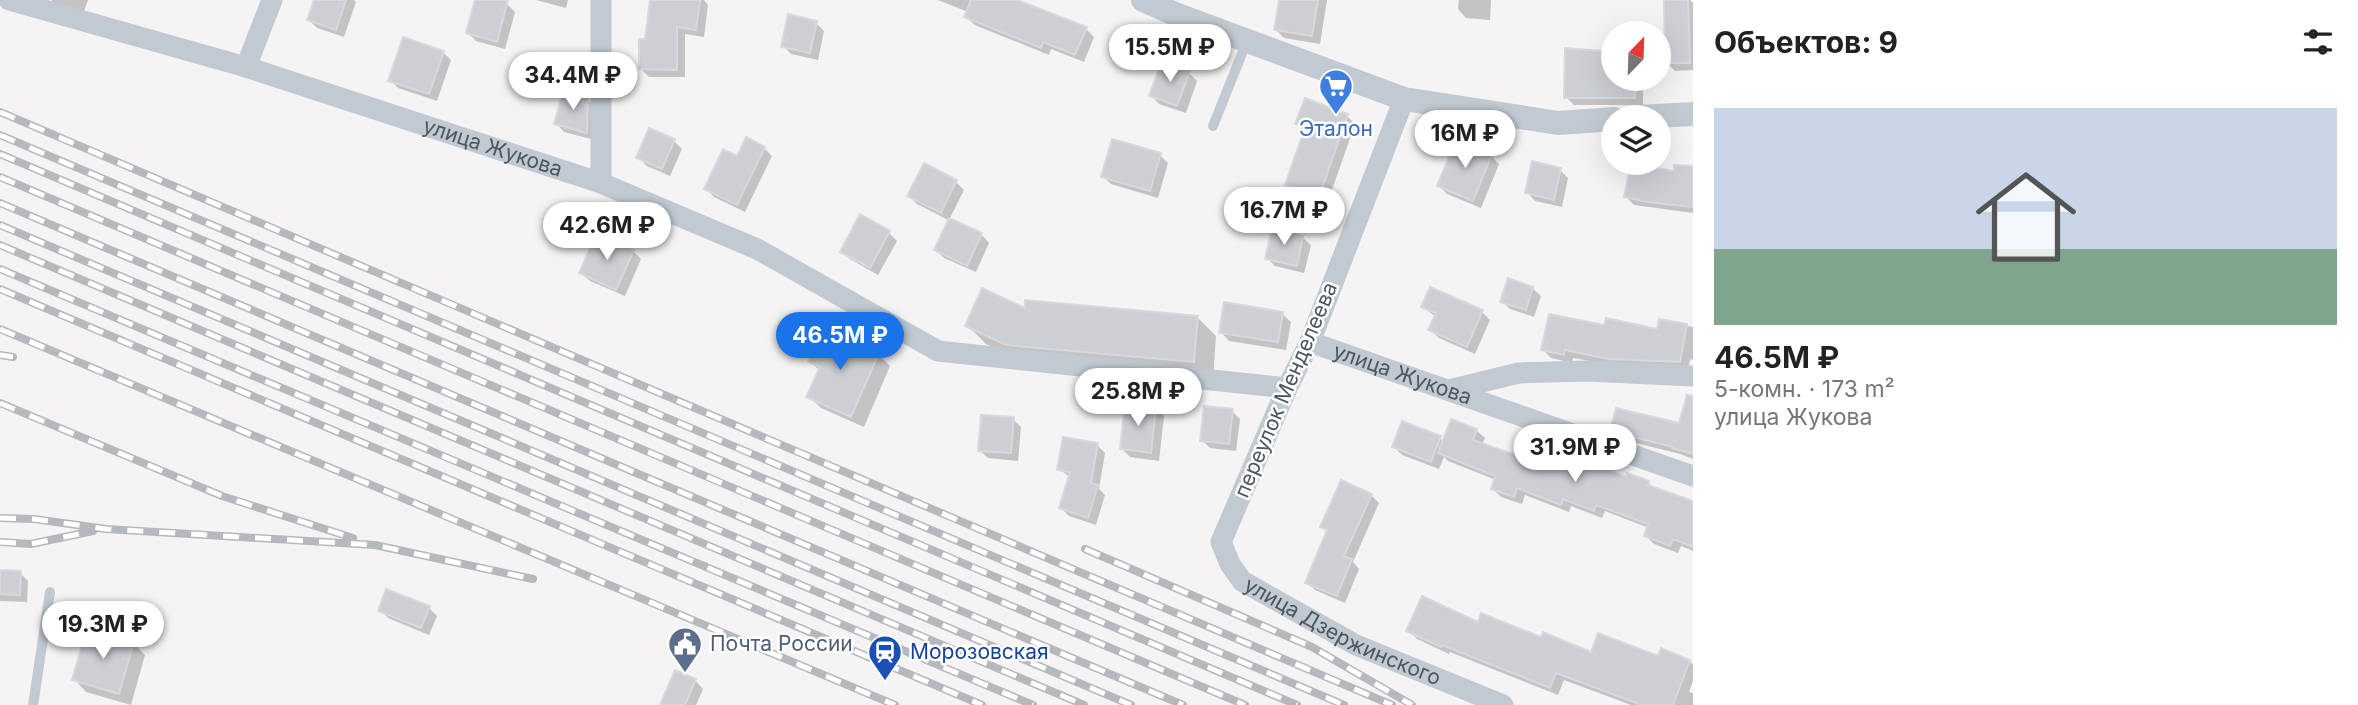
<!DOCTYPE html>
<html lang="ru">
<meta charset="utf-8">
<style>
body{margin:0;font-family:Inter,sans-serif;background:#f2f2f2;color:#222;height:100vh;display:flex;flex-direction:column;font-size:26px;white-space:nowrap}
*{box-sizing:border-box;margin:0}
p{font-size:23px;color:#767676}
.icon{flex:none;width:38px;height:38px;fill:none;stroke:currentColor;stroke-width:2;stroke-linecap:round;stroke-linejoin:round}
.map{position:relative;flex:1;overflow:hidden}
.sheet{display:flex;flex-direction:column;background:#fff;width:665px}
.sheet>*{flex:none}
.needle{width:46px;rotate:23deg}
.tools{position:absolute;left:1601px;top:21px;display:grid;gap:14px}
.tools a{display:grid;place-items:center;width:70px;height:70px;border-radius:50%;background:#fff;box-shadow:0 7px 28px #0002;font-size:35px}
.price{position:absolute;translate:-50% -60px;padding:0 16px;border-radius:24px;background:#fff;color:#222;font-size:23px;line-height:46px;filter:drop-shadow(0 2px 4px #0008)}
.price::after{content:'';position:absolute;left:50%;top:42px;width:21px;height:16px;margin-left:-10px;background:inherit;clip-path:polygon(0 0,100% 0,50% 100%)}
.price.on{background:#1a73e8;color:#fff}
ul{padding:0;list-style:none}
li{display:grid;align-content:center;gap:14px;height:371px;padding:0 21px}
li+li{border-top:2px solid #e0e0e0}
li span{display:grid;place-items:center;height:217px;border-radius:0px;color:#555}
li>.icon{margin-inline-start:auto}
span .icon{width:126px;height:126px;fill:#fffc;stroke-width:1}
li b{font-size:30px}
h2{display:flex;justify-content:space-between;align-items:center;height:84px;padding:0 21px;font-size:30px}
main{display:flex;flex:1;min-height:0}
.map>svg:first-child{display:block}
.shadow{fill:#0003}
.building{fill:#cdcfd5;stroke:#d7d9de;stroke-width:2}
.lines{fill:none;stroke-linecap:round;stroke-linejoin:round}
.service{stroke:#c1cad2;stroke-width:10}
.minor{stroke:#c1cad2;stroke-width:21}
.tertiary{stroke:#c1cad2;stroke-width:24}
.rail-casing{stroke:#b5b8bd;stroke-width:8}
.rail{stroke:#fff;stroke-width:5;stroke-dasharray:16;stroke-linecap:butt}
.labels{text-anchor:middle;stroke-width:5;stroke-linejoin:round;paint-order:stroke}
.shop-label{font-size:21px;fill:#366cbe;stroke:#fff}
.street-label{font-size:21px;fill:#4a5661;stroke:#fff}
.service-label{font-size:21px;fill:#4e5e75;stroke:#fff;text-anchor:start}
.transit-label{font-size:21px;fill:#164399;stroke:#fff;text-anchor:start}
</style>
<main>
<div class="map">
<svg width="1693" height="705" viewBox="0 0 1693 705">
<rect width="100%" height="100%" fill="#f5f3f3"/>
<path class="shadow" d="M51 0H88L83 14 58 7Z
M316 0H354L356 2 344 37 317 28 309 20Z
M477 0H494L507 4 515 12 505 49 476 41 468 33Z
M536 0H568L566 8Z
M652 0H704L708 5 704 37 685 34V77H649L641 69Z
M938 0H1011L1086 29 1094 37 1084 62 1051 49 1049 55 975 25 966 17 968 12Z
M1281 0H1327L1320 44 1284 38 1276 30Z
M1459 0H1491L1490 20 1466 18 1458 9Z
M1666 0H1690L1693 3V70L1675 71 1667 63Z
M816 23 824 31 818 60 791 54 783 46Z
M1567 49 1590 50 1614 79H1643V105H1574L1566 97Z
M443 52 451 60 437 101 398 88 390 80Z
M1189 73 1197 81 1186 113 1159 104 1151 95Z
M587 99 595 107V140L564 132 556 123Z
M1347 116 1355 124 1327 204 1295 193 1287 184 1305 132 1297 124Z
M674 141 682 149 670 176 647 166 638 157Z
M764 148 772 156 745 212 714 197 706 189 738 158Z
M1160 155 1168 163 1158 198 1111 184 1102 176Z
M1491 156 1499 164 1481 208 1447 194 1439 186Z
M924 166 956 182 964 190 949 220 981 234 989 243 976 272 944 258 936 250 950 221 917 204 909 196Z
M1693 168V213L1634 205 1626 197 1675 173Z
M1560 170 1568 178 1562 207 1535 201 1527 192Z
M861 217 889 233 897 241 878 275 850 259 842 251Z
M1302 237 1311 245 1304 273 1275 266 1267 258Z
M633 251 641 259 625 296 590 281 581 273Z
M1532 288 1541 296 1534 317 1510 309 1502 301Z
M1431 289 1482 312 1490 320 1475 354 1439 338 1430 330 1436 317 1423 307Z
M1026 310 1197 317 1216 336 1213 380 1027 363 986 344 967 325Z
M1282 314 1291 322 1286 350 1229 341 1221 332Z
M1660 321 1693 327V360L1690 359 1688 370 1618 366 1573 358 1572 363 1551 358 1543 350 1606 327 1658 331Z
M878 354 890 366 864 427 821 408 809 396 820 371 810 361Z
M1156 408 1164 416 1159 461 1130 457 1122 449Z
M1232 411 1240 419 1236 451 1210 448 1202 440Z
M1013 419 1021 427 1018 461 988 458 979 450Z
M1693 421V459L1680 454 1620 439 1612 431 1681 425Z
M1476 430 1485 438 1482 445 1542 466 1648 483 1655 489 1693 502V551L1681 546 1678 553 1654 544 1646 536 1649 528 1605 511 1602 518 1571 506 1569 512 1525 495 1522 504 1501 497 1493 489 1496 480 1448 461 1444 457 1439 469 1402 455 1394 447 1440 438 1444 442Z
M1097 445 1105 453 1099 489 1105 495 1096 525 1069 516 1061 508 1071 478 1059 469Z
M1371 495 1379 503 1353 562 1359 569 1345 603 1315 590 1307 582 1328 533 1322 527Z
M0 572 20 573 28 581 27 602 0 601Z
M429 608 437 616 429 635 388 618 380 610Z
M1479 624 1542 639 1592 654 1659 658 1662 650 1690 661 1693 665V681L1689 692 1693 693V705H1631L1564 680 1558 695 1450 652 1449 654 1417 639 1409 631Z
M133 643 145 655 131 705 86 692 74 679Z
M695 680 703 689 696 705H666Z"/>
<path class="building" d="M314 0H346L336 30 307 20Z
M475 0H508L497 42 466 33Z
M650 0H700L696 30 677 27V70L639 69V39H645Z
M971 0H1017L1087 27 1075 55 1043 42 1041 48 964 17Z
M1279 0H1318L1312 36 1274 30Z
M1664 0H1688L1690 63H1665Z
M788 14 817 21 810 53 781 47Z
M403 37 444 51 429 94 388 81Z
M1565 48 1614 52V79H1635V98H1564Z
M1162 61 1190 71 1177 106 1149 96Z
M563 91 588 97 587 133 554 124Z
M1305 98 1348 114 1319 197 1285 185 1305 128 1295 124Z
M649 128 675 139 662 169 636 158Z
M746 137 765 147 737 205 704 189 723 149 737 156Z
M1112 139 1161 153 1150 191 1101 177Z
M1456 140 1492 154 1473 201 1437 186Z
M1532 161 1561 168 1554 200 1525 193Z
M924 163 957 180 941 213 907 196Z
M1631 163 1674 171V165L1693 166V207L1647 202 1624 197Z
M860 214 890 231 870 268 840 252Z
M949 218 982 233 967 266 934 250Z
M1272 228 1303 236 1297 266 1265 259Z
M597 233 634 250 616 290 579 273Z
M1508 278 1533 287 1526 310 1500 302Z
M1430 287 1483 310 1467 347 1428 330 1436 313 1421 307Z
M982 288 1025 308V300L1198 316 1194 362 1006 345 965 326Z
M1224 302 1283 312 1278 342 1219 333Z
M1549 314 1604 325 1606 318 1657 329 1659 319 1687 324 1680 362 1609 359 1565 350 1564 355 1541 350Z
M823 328 879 353 851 417 806 397 820 367 808 362Z
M1687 395 1693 396V454L1672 448 1673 447 1610 431 1616 408 1679 423Z
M1125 402 1156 406 1151 453 1120 449Z
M1204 406 1233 409 1229 444 1200 441Z
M981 415 1014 417 1011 453 978 451Z
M1451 419 1477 429 1473 440 1541 464 1547 445 1626 477 1627 473 1649 481 1648 485 1693 501V547L1673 539 1670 546 1644 536 1648 524 1596 505 1594 511 1563 499 1561 505 1517 488 1514 497 1491 489 1495 476 1438 453Z
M1402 421 1441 436 1431 462 1392 447Z
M1063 437 1098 443 1091 483 1098 485 1088 518 1059 508 1070 472 1057 470Z
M1341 480 1372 494 1344 556 1352 559 1337 596 1305 583 1327 530 1320 527Z
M0 570 21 571 20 595 0 594Z
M386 589 430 606 421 628 378 611Z
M1422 596 1478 622 1481 613 1541 637 1543 632 1591 652 1598 633 1658 656 1661 648 1690 660 1673 705H1642L1556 673 1550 688 1442 645 1441 647 1406 631Z
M87 628 134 641 119 694 72 680Z
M675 670 696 679 685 705H660Z"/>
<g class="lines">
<path class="service" d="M1213 126 1247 41
M33 705 50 592"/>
<g class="minor">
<path id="s1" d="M9 0 246 67 601 183 757 249 938 351 1287 388"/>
<path d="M601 0V183"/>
<path d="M246 67 272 0"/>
<path id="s2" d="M1404 99 1310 342 1287 388 1221 542 1230 564 1242 581 1356 645 1503 705"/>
<path id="s3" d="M1310 342 1693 476"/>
<path d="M1449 390 1519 373 1587 371 1693 376"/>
</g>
<path class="tertiary" d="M1143 0 1175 14 1404 99 1558 123 1614 119
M1639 117 1693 114"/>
<g class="rail-casing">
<path id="rail" d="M0 112 1392 705
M0 135 1344 705
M0 154 1297 705
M0 177 1245 705
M0 203 1183 705
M0 225 1131 705
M0 245 1084 705
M0 269 1033 705
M0 289 982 705
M0 329 895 705
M0 355 13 357
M0 403 222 496 353 538
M0 518 34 519 106 529 375 545 533 579
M0 542 31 544 93 531
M1085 549 1312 647 1412 705"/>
</g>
<use href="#rail" class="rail"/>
</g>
<defs>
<g id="supermarket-pin" transform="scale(1.75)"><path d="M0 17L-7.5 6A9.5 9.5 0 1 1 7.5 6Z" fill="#3f7fe0" stroke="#fff"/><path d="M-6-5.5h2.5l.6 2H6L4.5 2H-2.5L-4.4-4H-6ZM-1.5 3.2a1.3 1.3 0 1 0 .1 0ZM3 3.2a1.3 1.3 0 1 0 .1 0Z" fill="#fff"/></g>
<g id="civic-pin" transform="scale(1.75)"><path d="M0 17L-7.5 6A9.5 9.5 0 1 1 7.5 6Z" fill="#5c6f8a" stroke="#fff"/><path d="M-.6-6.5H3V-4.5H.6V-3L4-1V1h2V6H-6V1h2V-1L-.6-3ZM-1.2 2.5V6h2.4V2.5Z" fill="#fff"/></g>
<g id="station-pin" transform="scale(1.75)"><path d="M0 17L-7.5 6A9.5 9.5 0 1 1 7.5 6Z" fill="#1a4fb4" stroke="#fff"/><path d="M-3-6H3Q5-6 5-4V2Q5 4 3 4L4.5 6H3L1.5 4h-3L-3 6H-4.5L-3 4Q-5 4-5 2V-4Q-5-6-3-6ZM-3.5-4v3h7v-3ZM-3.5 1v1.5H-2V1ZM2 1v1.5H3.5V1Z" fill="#fff"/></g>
</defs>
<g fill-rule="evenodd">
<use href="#supermarket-pin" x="1336" y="86"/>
<use href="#civic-pin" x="685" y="644"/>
<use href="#station-pin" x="885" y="652"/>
</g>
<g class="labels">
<g class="shop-label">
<text x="1336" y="136">Эталон</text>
</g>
<g class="street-label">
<text dy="7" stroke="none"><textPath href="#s1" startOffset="506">улица Жукова</textPath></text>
<text dy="7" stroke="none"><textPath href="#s3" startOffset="98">улица Жукова</textPath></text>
<text transform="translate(1286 390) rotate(-67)" y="7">переулок Менделеева</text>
<text dy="7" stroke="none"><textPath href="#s2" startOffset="637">улица Дзержинского</textPath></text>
</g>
<g class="service-label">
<text x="710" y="651">Почта России</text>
</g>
<g class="transit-label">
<text x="910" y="659">Морозовская</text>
</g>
</g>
</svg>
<div class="tools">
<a><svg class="needle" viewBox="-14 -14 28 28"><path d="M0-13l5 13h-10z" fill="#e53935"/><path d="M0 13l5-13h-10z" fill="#767676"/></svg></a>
<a><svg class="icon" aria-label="layers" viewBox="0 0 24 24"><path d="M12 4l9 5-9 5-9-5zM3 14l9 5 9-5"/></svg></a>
</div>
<b class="price" style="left:1170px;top:84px">15.5M ₽</b>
<b class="price" style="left:573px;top:112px">34.4M ₽</b>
<b class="price" style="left:1465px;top:170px">16M ₽</b>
<b class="price" style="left:1284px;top:247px">16.7M ₽</b>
<b class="price" style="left:607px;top:262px">42.6M ₽</b>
<b class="price on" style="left:840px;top:372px">46.5M ₽</b>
<b class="price" style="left:1138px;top:428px">25.8M ₽</b>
<b class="price" style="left:1575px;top:484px">31.9M ₽</b>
<b class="price" style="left:103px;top:661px">19.3M ₽</b>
</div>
<section class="sheet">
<h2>Объектов: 9<svg class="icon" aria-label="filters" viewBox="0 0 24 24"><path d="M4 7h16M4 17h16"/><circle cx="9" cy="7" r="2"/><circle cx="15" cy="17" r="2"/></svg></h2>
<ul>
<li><span style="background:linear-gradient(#c9d6e8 65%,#7fa58c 0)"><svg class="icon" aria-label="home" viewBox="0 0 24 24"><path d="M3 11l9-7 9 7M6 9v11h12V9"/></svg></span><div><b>46.5M ₽</b><p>5-комн. · 173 m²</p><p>улица Жукова</p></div></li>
</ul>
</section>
</main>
